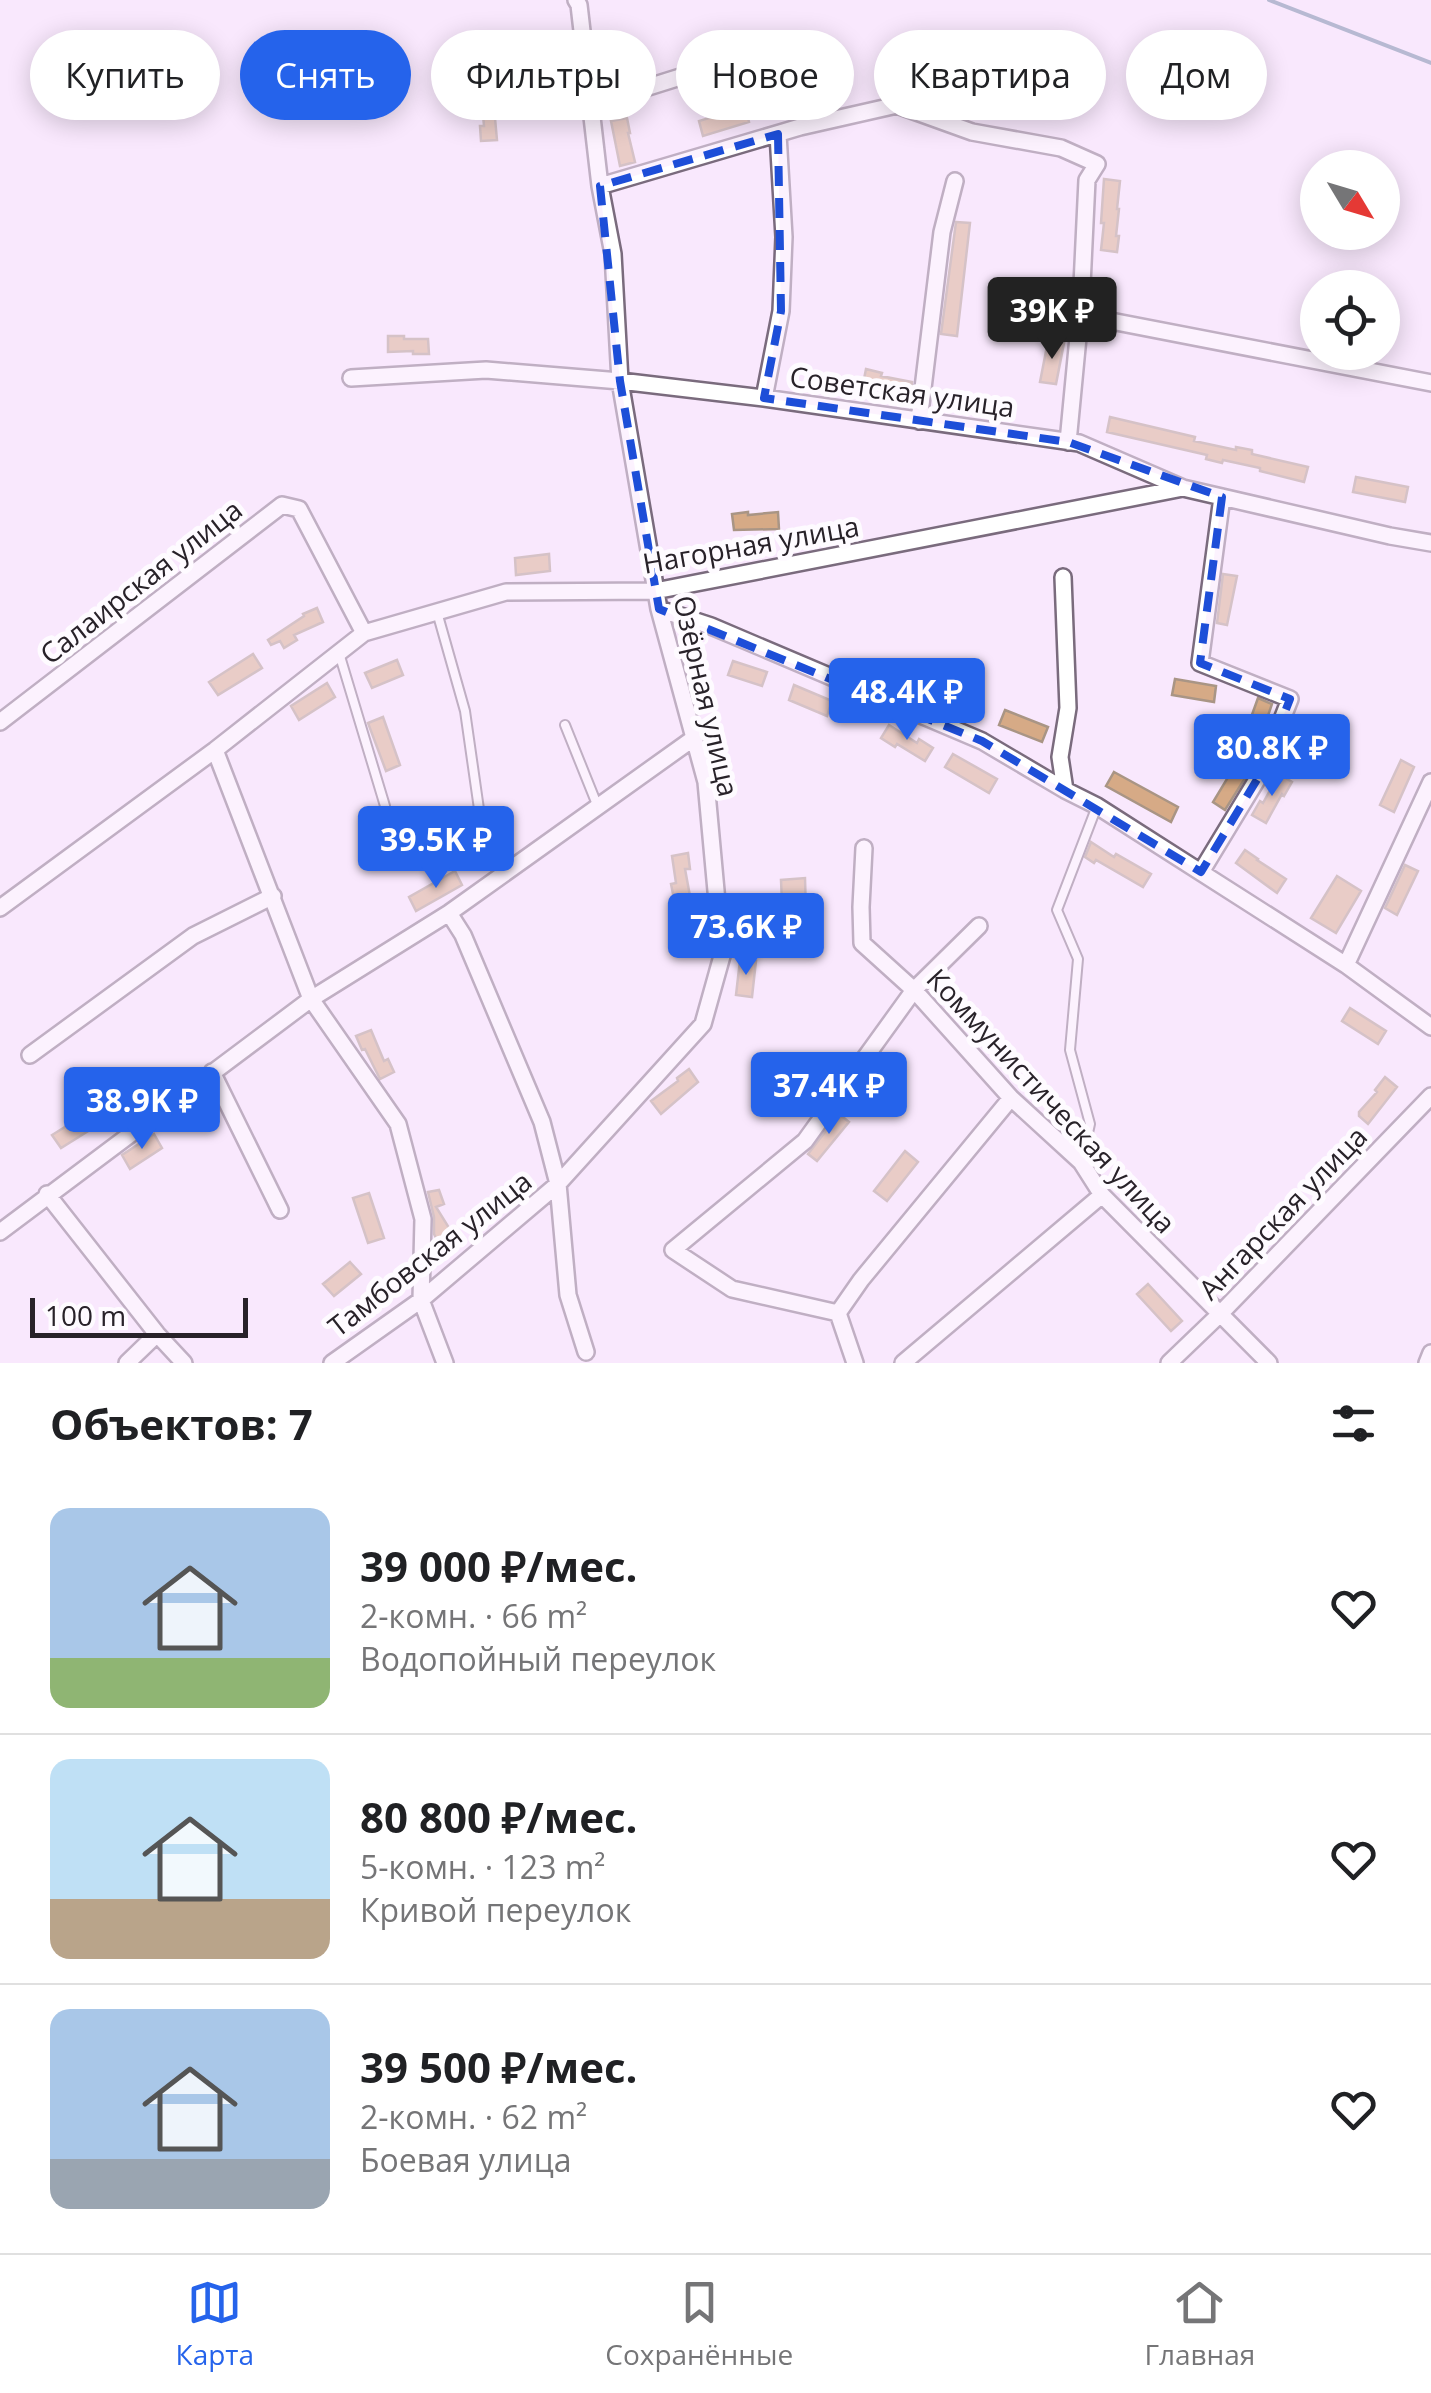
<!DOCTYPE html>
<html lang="ru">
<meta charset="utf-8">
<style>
body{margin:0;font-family:"Open Sans",sans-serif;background:#f2f2f2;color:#202124;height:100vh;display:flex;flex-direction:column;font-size:38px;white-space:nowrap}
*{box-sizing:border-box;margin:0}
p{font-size:32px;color:#757577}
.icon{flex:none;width:55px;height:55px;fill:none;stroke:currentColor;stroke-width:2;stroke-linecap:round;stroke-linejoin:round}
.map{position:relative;height:1363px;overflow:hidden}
.side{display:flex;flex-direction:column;background:#fff;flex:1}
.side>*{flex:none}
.top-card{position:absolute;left:30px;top:30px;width:1372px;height:90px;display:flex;gap:20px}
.needle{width:65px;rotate:128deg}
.buttons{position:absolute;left:1300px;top:150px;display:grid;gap:20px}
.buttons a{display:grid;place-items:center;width:100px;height:100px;border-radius:50%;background:#fff;box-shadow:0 5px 25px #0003;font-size:50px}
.scale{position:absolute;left:30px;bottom:25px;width:218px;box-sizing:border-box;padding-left:10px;border:5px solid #282229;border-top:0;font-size:28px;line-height:35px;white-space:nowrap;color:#282229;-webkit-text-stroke:8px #fefbff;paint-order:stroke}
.price{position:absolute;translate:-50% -85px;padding:0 22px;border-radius:10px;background:#2563eb;color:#fff;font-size:32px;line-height:65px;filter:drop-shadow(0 2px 5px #0008)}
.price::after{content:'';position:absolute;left:50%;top:60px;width:30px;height:22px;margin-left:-15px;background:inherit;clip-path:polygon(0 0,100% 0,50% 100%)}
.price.current{background:#222;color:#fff}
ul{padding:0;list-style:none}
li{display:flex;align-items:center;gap:30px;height:250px;padding:0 50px}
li+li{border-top:2px solid #e0e0e0}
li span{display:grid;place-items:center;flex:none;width:280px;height:200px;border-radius:20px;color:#555}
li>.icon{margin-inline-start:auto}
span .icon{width:120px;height:120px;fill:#fffc;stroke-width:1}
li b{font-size:42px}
h2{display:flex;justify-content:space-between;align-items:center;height:120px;padding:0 50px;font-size:42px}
.pill{padding:0 35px;border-radius:45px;background:#fff;box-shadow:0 5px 25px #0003;font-size:35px;line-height:90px}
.pill.current{background:#2563eb;color:#fff}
.tab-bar{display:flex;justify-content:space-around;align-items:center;height:140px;border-top:2px solid #e0e0e0;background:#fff;font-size:28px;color:#757577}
.tab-bar a{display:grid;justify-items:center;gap:5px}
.tab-bar .current{color:#2563eb}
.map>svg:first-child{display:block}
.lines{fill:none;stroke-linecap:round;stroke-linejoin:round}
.stream{stroke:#66819d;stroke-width:4}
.building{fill:#d6aa86;stroke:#a99585;stroke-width:2.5}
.service-casing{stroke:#7a6b7d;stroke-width:12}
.minor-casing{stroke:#7a6b7d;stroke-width:20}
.service{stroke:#fff;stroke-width:8}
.minor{stroke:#fff;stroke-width:15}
.marked{fill:none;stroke:#1d4ed8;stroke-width:8;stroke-dasharray:20 12;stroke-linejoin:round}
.labels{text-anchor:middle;stroke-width:10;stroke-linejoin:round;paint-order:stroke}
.street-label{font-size:28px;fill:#282229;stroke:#fefbff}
</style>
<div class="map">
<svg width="1431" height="1363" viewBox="0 0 1431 1363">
<rect width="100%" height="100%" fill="#f9e8fd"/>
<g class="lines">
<path class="stream" d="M1269 0 1431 63"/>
</g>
<path class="building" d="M497 92 499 107H494L497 140 481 141 480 126H484L481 93Z
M745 107 749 122 703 136 699 121Z
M627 118 630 133H628L635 162 620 166 611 121Z
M1104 179 1120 181 1117 209H1119L1116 236H1119L1117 252 1101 250 1104 223H1101Z
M956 222 970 223 957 336 941 334Z
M388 336H404V339H428L429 354H413V351L388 352Z
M1048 341 1064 343 1056 384 1040 382Z
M866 369 882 373 881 376 912 382 910 398 895 394 896 392 863 384Z
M1110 417 1195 437 1194 441 1236 450V447L1252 450V454L1308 467 1304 482 1260 471V468L1223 460 1222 463 1206 459 1207 455 1107 432Z
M1356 477 1408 487 1405 502 1353 492Z
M748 512V515L778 512 779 529 734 530 732 514Z
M549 554 550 571 516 575 515 558Z
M1223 574 1237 576 1227 625 1217 623Z
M317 608 323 622 294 635 297 640 284 648 280 641 271 645 268 640 304 616 303 614Z
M253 654 262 668 218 695 209 682Z
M397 660 403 675 372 688 365 673Z
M733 661 767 672 762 686 728 675Z
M1175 679 1216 686 1214 702 1172 695Z
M327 683 335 697 299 720 291 706Z
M794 685 832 701 827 716 789 700Z
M1258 698 1272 704 1259 742 1244 737Z
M1005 710 1048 727 1042 742 999 725Z
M383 717 400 765 386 771 368 723Z
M889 725 917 743 919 739 933 748 925 761 897 744 895 747 881 738Z
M953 754 997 779 989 793 945 767Z
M1401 760 1414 767 1394 812 1380 805Z
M1236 764 1249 772 1225 810 1213 802Z
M1114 772 1178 807 1171 822 1106 786Z
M1279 774 1292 782 1284 796 1282 794 1266 823 1252 815 1260 801 1263 803Z
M1091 842 1114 857 1116 854 1151 874 1143 887 1096 860 1094 863 1085 857Z
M1245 850 1258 859 1257 860 1286 879 1277 893 1236 863Z
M688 853 690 869H685L690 896 674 899 671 884 676 883 672 856Z
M1405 865 1418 871 1397 915 1385 908Z
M455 871 462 885 416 911 409 897Z
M1337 876 1361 891 1336 933 1311 918Z
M805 878 807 947 786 948 785 927 746 929 745 904 782 903 781 880Z
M740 960 756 961 752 997 736 995Z
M1350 1008 1386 1031 1378 1044 1342 1021Z
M371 1030 384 1061 388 1059 394 1072 380 1079 365 1049 362 1050 356 1036Z
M689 1069 698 1082 661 1114 651 1101 678 1081 677 1078Z
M1385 1077 1397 1087 1368 1124 1359 1116V1112L1377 1092 1375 1090Z
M839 1114 849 1122 817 1161 808 1154Z
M81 1117 90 1130 61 1148 52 1135Z
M154 1134 162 1148 130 1169 122 1155Z
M905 1151 918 1162 887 1201 874 1191Z
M439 1190 444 1204 436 1207 451 1231 437 1240 434 1234V1217L428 1192Z
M369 1193 384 1238 368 1243 353 1198Z
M350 1262 361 1274 334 1296 323 1284Z
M1148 1284 1182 1321 1171 1331 1137 1294Z"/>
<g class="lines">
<g class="service-casing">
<path id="service" d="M437 612 465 711 480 816
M339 653 385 806
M565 725 598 807
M1082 1160 1090 1124 1070 1050 1078 959 1057 910 1097 806"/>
</g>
<g class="minor-casing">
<path id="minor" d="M591 105 693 73
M600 186 800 127 897 105 972 132 1061 148 1097 164 1087 180 1081 306 1068 442
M1080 315 1431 383
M351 378 486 370 620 381 764 398 1079 443 1183 488 1390 536 1431 543
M764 398 781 311 784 237 778 134
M919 421 942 232 955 181
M1063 577 1068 708 1060 757 1065 790
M659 609 711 626 982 741 1065 790 1097 806 1346 965 1431 1027
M0 722 282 505 299 509 364 633
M215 750 311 999 398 1124 423 1219 421 1300 445 1363
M864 848 861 907 862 943 914 990 1011 1098 1081 1162 1102 1195 1269 1363
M1201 872 1261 773 1290 699 1200 663 1222 497
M0 908 215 750 364 633 506 592 655 591 1183 488
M449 913 463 935 542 1122 558 1184 568 1295 586 1352
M1346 965 1431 782
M30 1055 193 936 273 896
M212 1072 280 1210
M47 1194 157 1334 184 1363
M0 1232 311 999 449 913 694 738
M838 1313 861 1280 1011 1098
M127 1363 157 1334
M332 1363 421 1300 558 1184 703 1024 722 956 706 782 659 609 620 381 613 254 600 186 579 5 576 0
M855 1363 838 1313 732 1289 673 1250 805 1141 914 990 979 926
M903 1363 1102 1195
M1169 1363 1220 1314 1431 1096
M1427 1363 1431 1353"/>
</g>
<use href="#service" class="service"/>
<use href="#minor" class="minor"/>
</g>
<path d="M0 0H1431V1363H0ZM778 134 781 311 764 398 1068 442 1222 497 1200 663 1290 699 1261 773 1201 872 982 741 659 609 620 381 600 186Z" fill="#f9e8fd" fill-opacity=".55" fill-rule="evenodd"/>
<path class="marked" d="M778 134 781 311 764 398 1068 442 1222 497 1200 663 1290 699 1261 773 1201 872 982 741 659 609 620 381 600 186Z"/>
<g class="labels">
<g class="street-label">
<text transform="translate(902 392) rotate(8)" y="10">Советская улица</text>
<text transform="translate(751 545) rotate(-10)" y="10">Нагорная улица</text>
<text transform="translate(141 582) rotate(-38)" y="10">Салаирская улица</text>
<text transform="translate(706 696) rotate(77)" y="10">Озёрная улица</text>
<text transform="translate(1051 1101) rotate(47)" y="10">Коммунистическая улица</text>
<text transform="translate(1283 1213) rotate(-46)" y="10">Ангарская улица</text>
<text transform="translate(430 1254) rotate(-38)" y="10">Тамбовская улица</text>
</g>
</g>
</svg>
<div class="buttons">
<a><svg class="needle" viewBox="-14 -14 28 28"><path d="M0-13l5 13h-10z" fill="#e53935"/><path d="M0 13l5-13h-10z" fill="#757577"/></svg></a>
<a><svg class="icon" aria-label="locate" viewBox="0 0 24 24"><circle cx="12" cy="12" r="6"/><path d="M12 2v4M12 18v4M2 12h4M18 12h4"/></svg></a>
</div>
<div class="scale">100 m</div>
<b class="price current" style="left:1052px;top:362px">39K ₽</b>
<b class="price" style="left:907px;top:743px">48.4K ₽</b>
<b class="price" style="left:1272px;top:799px">80.8K ₽</b>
<b class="price" style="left:436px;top:891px">39.5K ₽</b>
<b class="price" style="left:746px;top:978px">73.6K ₽</b>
<b class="price" style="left:829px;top:1137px">37.4K ₽</b>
<b class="price" style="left:142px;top:1152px">38.9K ₽</b>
<div class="top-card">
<a class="pill">Купить</a>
<a class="pill current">Снять</a>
<a class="pill">Фильтры</a>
<a class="pill">Новое</a>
<a class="pill">Квартира</a>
<a class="pill">Дом</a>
</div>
</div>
<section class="side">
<h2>Объектов: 7<svg class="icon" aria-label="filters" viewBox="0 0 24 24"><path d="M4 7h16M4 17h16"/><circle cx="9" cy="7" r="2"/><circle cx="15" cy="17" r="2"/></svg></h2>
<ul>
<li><span style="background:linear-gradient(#a9c7e8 75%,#8fb573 0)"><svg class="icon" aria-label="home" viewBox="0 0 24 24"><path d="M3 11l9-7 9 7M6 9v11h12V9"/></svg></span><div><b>39 000 ₽/мес.</b><p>2-комн. · 66 m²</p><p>Водопойный переулок</p></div><svg class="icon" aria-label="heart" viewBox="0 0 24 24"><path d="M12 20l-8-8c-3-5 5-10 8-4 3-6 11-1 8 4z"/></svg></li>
<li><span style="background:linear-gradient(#bfe0f5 70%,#b9a48a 0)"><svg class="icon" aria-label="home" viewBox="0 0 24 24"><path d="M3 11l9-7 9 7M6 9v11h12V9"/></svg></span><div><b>80 800 ₽/мес.</b><p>5-комн. · 123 m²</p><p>Кривой переулок</p></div><svg class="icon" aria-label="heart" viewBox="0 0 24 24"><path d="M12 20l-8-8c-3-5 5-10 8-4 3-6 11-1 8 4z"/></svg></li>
<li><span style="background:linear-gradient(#a9c7e8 75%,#9aa5b1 0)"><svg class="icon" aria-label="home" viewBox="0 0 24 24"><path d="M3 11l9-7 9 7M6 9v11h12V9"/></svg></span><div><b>39 500 ₽/мес.</b><p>2-комн. · 62 m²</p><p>Боевая улица</p></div><svg class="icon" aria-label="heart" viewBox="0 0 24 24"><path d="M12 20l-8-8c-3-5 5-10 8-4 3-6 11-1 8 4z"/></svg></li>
</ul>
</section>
<nav class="tab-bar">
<a class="current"><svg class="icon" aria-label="map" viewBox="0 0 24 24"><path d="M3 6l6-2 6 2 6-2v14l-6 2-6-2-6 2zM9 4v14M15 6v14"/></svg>Карта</a>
<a><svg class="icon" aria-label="saved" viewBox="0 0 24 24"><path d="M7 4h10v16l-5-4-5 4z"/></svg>Сохранённые</a>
<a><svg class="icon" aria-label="home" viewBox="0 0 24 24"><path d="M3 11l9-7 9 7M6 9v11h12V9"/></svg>Главная</a>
</nav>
